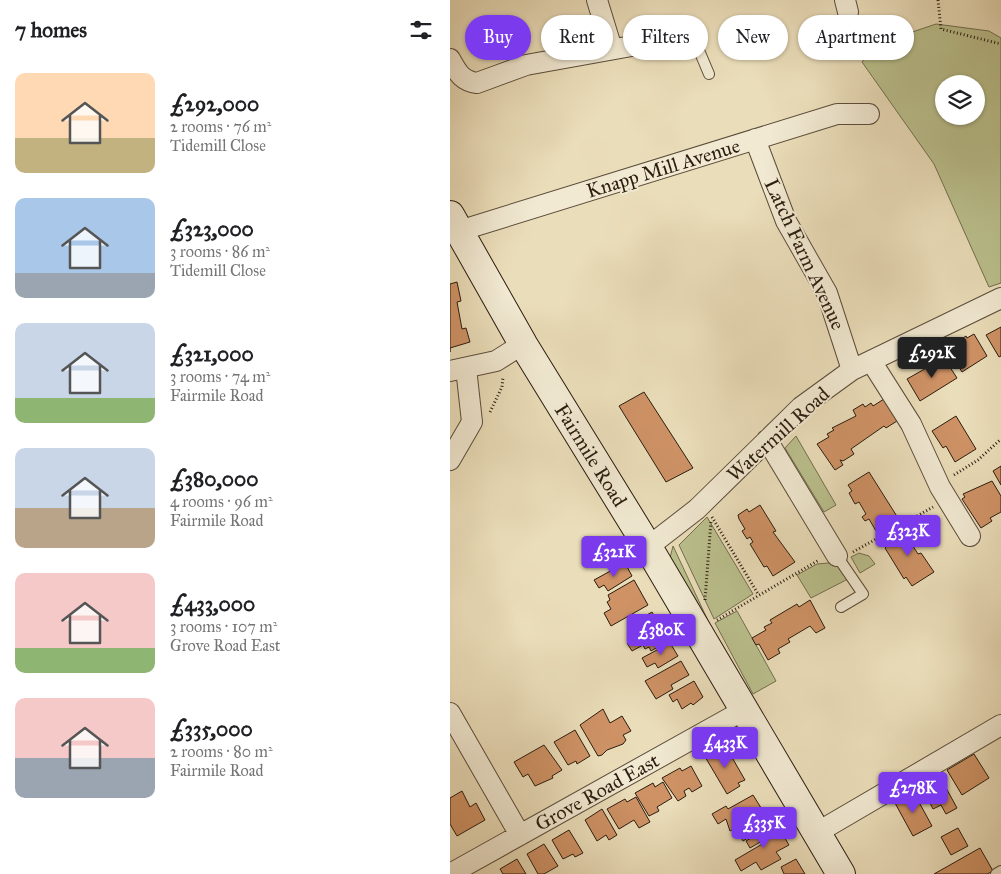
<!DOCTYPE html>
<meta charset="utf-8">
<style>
body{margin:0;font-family:"IM FELL Great Primer",serif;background:#f2f2f2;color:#202124;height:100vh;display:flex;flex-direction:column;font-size:19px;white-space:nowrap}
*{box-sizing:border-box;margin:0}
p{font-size:16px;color:#757577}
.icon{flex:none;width:28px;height:28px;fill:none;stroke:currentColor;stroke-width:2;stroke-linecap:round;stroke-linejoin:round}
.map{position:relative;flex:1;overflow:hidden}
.sheet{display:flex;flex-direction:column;background:#fff;width:450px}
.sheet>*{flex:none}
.top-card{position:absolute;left:15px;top:15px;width:460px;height:45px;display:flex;gap:10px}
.fabs{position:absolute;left:485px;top:75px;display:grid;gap:10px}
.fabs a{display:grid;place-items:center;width:50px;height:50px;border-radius:50%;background:#fff;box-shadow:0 1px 4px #0004;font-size:25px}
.price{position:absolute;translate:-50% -42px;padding:0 11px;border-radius:5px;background:#7c3aed;color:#fff;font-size:16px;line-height:32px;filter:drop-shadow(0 1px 2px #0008)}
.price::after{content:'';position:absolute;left:50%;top:30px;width:15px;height:11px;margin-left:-8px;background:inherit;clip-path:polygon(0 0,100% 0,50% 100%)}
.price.selected{background:#222;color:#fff}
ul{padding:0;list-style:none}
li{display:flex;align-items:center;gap:15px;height:125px;padding:0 15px}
li span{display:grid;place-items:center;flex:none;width:140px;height:100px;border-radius:10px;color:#555}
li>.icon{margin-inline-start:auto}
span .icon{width:60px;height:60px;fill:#fffc;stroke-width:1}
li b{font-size:21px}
h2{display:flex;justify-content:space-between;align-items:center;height:60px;padding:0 15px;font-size:21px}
.pill{padding:0 18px;border-radius:22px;background:#fff;box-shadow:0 1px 4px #0004;font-size:18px;line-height:45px}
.pill.selected{background:#7c3aed;color:#fff}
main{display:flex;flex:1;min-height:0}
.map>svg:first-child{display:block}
.green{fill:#bac08d;stroke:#726e4e;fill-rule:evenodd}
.building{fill:#ce9265;stroke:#2b1c0f}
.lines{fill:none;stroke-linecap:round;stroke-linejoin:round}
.lane-casing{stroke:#5b4c3a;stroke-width:12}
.street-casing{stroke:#5b4c3a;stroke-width:22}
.secondary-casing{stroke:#2b1c0f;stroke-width:30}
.path{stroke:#2b1c0f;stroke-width:3;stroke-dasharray:1 2.5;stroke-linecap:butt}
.lane{stroke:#f1e9d2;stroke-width:10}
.street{stroke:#f1e9d2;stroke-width:20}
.secondary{stroke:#f1e9d2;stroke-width:28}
.labels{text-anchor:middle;stroke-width:4;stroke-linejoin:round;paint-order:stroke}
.street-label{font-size:20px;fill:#2b1c0f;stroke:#f1e9d2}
</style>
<main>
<section class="sheet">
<h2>7 homes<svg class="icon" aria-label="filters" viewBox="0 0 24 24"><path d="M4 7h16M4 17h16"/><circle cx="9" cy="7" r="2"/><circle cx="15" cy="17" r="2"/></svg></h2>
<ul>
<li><span style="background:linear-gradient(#ffd9b3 65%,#c2b280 0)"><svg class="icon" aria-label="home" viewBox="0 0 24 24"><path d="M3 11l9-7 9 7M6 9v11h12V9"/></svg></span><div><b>£292,000</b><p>2 rooms · 76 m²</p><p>Tidemill Close</p></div></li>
<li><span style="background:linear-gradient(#a9c7e8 75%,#9aa5b1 0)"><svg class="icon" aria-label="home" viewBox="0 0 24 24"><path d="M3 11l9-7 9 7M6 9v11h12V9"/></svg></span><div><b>£323,000</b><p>3 rooms · 86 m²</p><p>Tidemill Close</p></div></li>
<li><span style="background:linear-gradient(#c9d6e8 75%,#8fb573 0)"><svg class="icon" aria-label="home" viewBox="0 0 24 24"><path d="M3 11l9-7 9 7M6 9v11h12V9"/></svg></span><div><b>£321,000</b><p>3 rooms · 74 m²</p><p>Fairmile Road</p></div></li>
<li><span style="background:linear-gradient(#c9d6e8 60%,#b9a48a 0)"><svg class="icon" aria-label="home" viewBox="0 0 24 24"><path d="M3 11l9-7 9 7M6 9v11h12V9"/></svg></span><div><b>£380,000</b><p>4 rooms · 96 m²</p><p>Fairmile Road</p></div></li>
<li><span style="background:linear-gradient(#f6c9c9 75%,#8fb573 0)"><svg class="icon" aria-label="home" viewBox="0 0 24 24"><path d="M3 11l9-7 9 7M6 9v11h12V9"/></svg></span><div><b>£433,000</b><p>3 rooms · 107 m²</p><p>Grove Road East</p></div></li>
<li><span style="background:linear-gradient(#f6c9c9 60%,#9aa5b1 0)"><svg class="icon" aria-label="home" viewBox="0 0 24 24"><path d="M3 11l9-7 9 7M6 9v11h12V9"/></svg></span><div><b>£335,000</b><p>2 rooms · 80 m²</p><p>Fairmile Road</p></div></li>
</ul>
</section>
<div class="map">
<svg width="551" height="874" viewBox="0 0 551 874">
<rect width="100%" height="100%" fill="#eaddb9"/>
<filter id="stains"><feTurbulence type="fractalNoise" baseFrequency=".004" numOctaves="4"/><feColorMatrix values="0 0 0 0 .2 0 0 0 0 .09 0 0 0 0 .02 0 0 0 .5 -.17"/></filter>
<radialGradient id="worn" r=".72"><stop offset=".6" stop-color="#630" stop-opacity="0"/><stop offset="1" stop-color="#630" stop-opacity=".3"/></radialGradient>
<path class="green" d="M486 24 539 31 551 38V283L539 287 484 164 412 62 427 44ZM494 84H526V116H494Z
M346 436 386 505 374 512 335 448Z
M257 517 303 594 264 619 229 545Z
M223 546 269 644 220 558Z
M409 553 419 556 425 564 410 573 401 557Z
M390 562 400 578 361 598 347 575 367 564Z
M287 611 326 681 303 694 265 623Z"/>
<path class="building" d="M7 282 11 301 7 302 12 329 16 328 20 342 0 348V352V284Z
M551 327V356L549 357 536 335Z
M524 334 537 356 512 372 498 350 503 347 502 345 516 336 517 338Z
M494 358 507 378 470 401 457 379Z
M194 392 243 468 216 482 169 406Z
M434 399 447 421 436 428 434 426 401 449 404 454 393 461 390 460 393 465 385 470 367 444 379 437 377 434 384 430 382 428 406 416 403 410 413 404 415 407 421 403 423 406Z
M506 416 526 449 505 462 496 446 493 448 482 431Z
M551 466V485L543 471Z
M419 472 448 518 426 531 419 519 415 521 412 517 416 514 409 502 405 504 399 493 402 491 398 485Z
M542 481 551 496V512L540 518 542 521 531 528 512 499 515 497 513 494Z
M310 505 326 531 323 532 345 562 323 576 317 566 314 567 300 544 303 542 300 537 297 539 292 531 295 529 289 519 288 515 297 509 299 512Z
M456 527 465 541 461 543 468 554 471 553 484 572 462 586 456 577 454 579 435 548 437 546 434 541Z
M175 563 182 576 158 591 154 585 149 588 144 580Z
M184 580 198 605 161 626 154 613 161 609 157 602 160 600 158 595Z
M360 600 375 628 366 633 360 626 338 639 340 642 328 649 330 653 318 660 309 644 306 645 302 638 316 630 314 627 322 623 320 620 347 604 349 607Z
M202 612 218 641 201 651 199 647 195 649 193 645 182 651 177 643 182 640 178 632 187 627 185 622Z
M220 643 228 656 208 668 205 663 197 667 192 658Z
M231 661 239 675 221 685 223 689 206 699 195 681Z
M244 681 253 697 243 705 241 703 232 709 227 699 223 702 219 695Z
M153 709 160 723 172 716 181 731 173 735 176 740 173 744 157 750 152 755 148 756 130 725Z
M125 730 140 756 127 764 126 761 118 765 104 742Z
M94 745 112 770 102 776 103 778 85 786 78 774 73 777 64 762Z
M276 747 295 780 288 783 290 786 277 794 254 755 264 749 266 753Z
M524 754 539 778 512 795 497 770Z
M241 766 252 786 242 792 239 788 234 791 236 796 228 801 212 778 230 768 232 771Z
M489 775 507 808 496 814 491 805 483 809 471 785Z
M213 782 222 798 207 807 209 811 199 816 185 793 203 783 205 787Z
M12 791 20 807 26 803 35 820 7 836 0 824V798Z
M464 793 482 826 463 836 445 803Z
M303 795 318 819 313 822 316 827 293 841 286 828 280 831 276 819 268 824 262 814 276 806 278 809Z
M186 797 200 822 189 828 184 820 169 829 157 809 175 799 177 802Z
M152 809 167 835 159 840 156 835 147 841 135 820Z
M326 823 339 845 326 852 331 859 311 870 306 862 291 871 285 860 314 843 312 841 300 848 296 841Z
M508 828 518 846 501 855 491 837Z
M119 830 133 853 125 857 123 854 113 859 102 840Z
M94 844 108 866 94 874H88L77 854Z
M530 848 543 871 537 874H484Z
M67 859 76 874H53L50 869Z
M346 859 355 874H334L331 867Z"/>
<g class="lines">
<g class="lane-casing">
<path id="lane" d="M215 40 238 39 248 48 259 74
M387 556 413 594 391 607
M546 874 551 871"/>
</g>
<g class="street-casing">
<path id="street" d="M147 0 162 49
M395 0 398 12
M0 59C7 71 11 81 27 83L76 65 215 40
M305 139 336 221 377 293 402 370
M9 231 387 114H419
M421 361 461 424 490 487 520 536
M0 371 46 361 73 344
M317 440 387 556
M0 460 22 422 16 368
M198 547 247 509 351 407 402 370 551 298
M0 713 70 835
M368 832 551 725
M0 874 294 710"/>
</g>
<g class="secondary-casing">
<path id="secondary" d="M0 215 73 344 198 547 391 874"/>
</g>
<path class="path" d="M488 0 491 29 551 44
M40 412 52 387 53 377
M504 475 528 460 551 439
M262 517 308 594
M403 552 483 507
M255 600 261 521
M267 620 369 560"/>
<use href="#lane" class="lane"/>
<use href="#street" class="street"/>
<use href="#secondary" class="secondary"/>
</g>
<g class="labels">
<g class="street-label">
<text transform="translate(213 168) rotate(-17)" y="7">Knapp Mill Avenue</text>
<text transform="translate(355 254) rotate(65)" y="7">Latch Farm Avenue</text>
<text transform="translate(328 434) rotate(-42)" y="7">Watermill Road</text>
<text transform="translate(141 455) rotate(58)" y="7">Fairmile Road</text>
<text transform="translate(147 792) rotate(-29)" y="7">Grove Road East</text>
</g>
</g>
<rect width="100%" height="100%" filter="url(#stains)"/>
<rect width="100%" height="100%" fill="url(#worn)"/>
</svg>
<div class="fabs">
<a><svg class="icon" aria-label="layers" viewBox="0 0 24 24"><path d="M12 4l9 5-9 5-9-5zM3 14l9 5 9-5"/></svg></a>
</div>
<b class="price selected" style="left:482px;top:379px">£292K</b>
<b class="price" style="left:458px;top:557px">£323K</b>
<b class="price" style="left:164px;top:578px">£321K</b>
<b class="price" style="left:211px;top:656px">£380K</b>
<b class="price" style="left:275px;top:769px">£433K</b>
<b class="price" style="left:463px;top:814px">£278K</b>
<b class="price" style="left:314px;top:849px">£335K</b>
<div class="top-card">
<a class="pill selected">Buy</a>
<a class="pill">Rent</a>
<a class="pill">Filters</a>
<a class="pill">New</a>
<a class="pill">Apartment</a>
</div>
</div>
</main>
